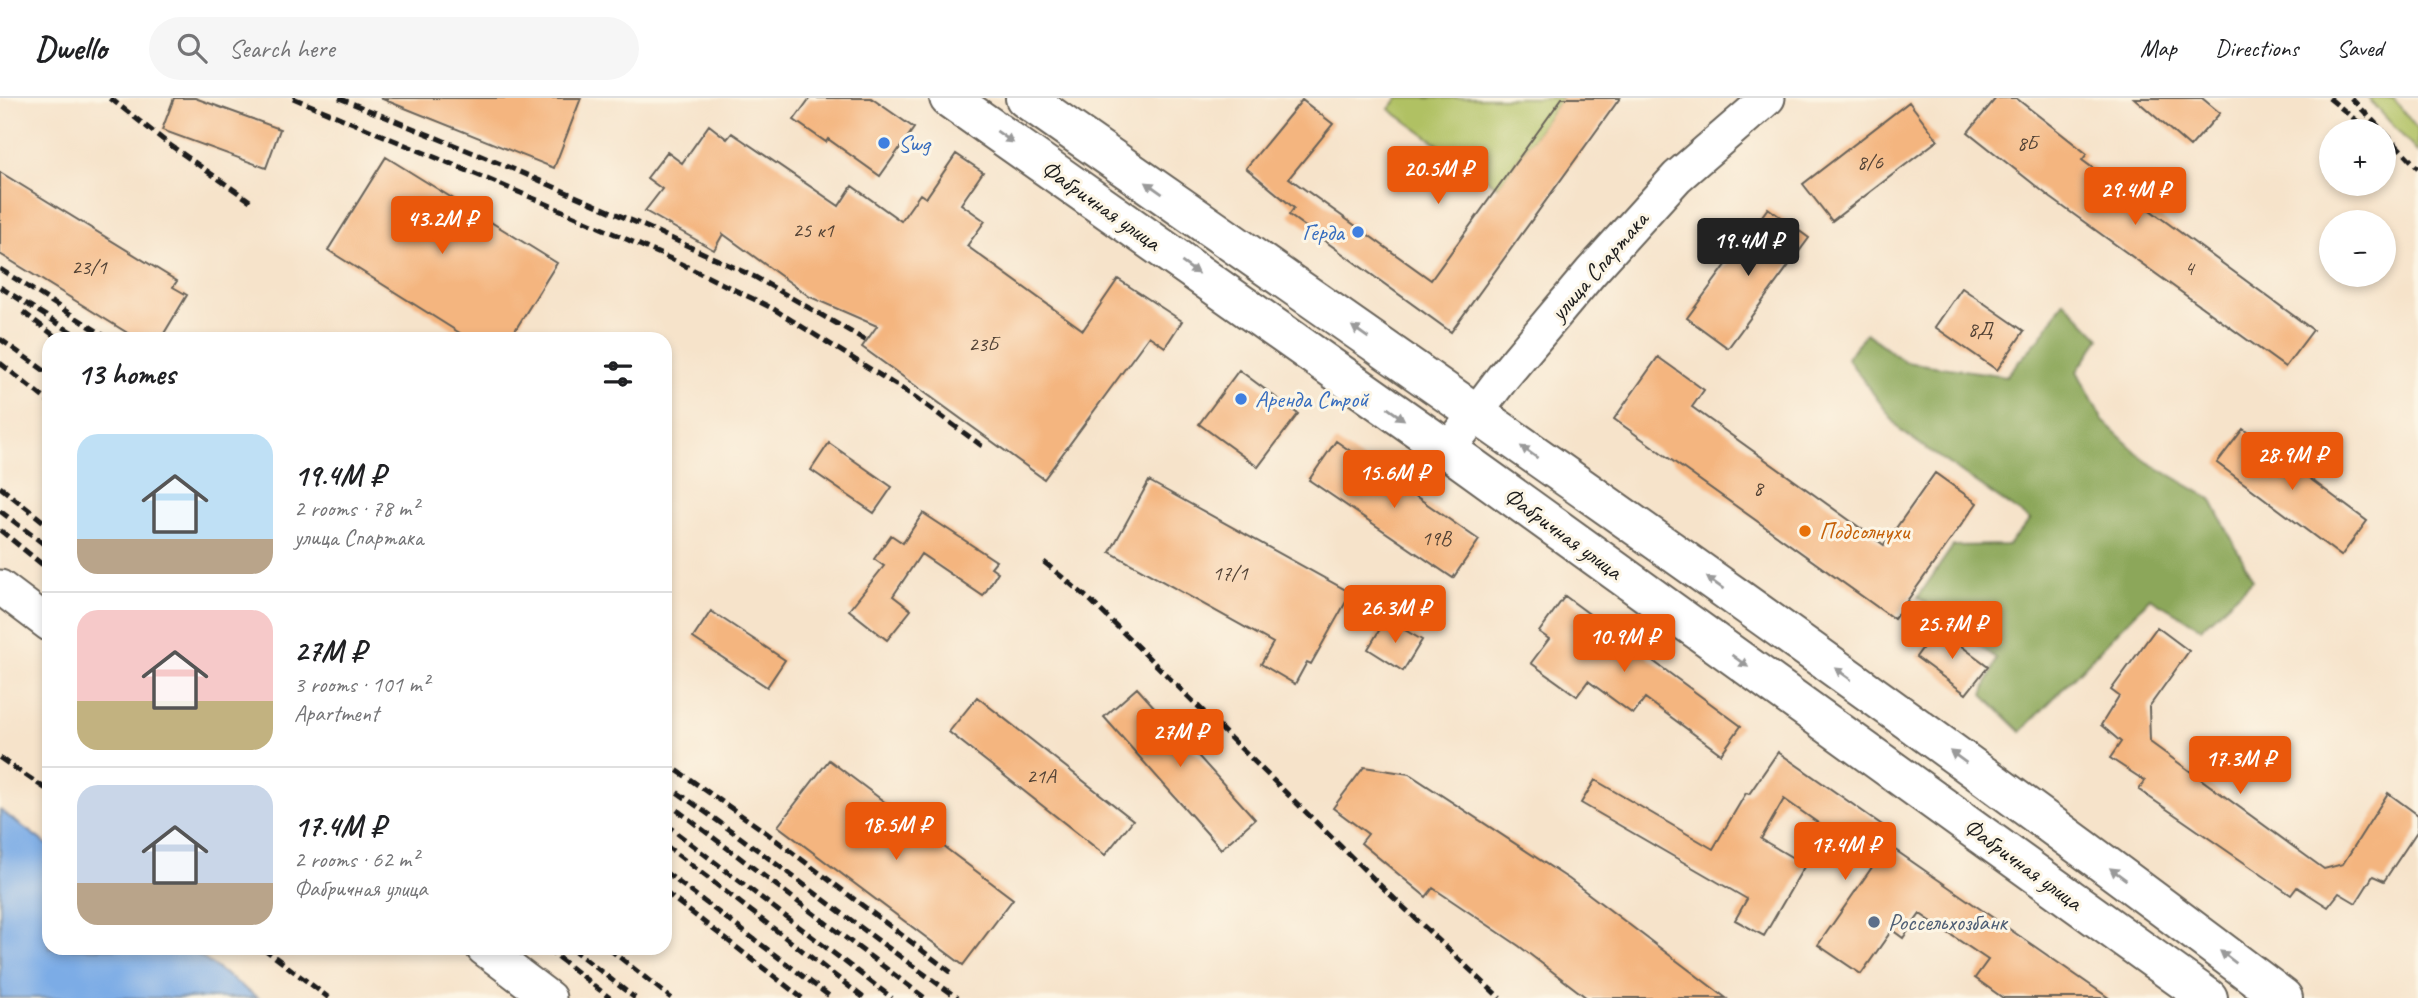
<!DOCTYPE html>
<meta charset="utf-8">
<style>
body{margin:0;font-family:Caveat,sans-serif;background:#f6f6f6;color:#202124;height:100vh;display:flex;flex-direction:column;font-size:26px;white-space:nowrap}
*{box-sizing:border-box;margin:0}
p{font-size:23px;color:#757577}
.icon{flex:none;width:38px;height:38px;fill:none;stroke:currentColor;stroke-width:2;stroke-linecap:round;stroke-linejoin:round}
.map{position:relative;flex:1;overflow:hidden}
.side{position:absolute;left:42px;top:234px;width:630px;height:623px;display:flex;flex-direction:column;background:#fff;border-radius:21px;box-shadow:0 4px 10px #0003}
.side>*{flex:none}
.tools{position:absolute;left:2319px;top:21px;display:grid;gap:14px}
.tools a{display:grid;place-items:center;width:77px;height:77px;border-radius:50%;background:#fff;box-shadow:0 4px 10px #0003;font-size:35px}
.price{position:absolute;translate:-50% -60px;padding:0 16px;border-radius:7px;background:#ea580c;color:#fff;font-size:23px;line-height:46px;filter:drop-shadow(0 2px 4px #0008)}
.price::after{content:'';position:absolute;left:50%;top:42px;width:21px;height:16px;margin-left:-10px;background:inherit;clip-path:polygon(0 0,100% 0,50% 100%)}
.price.selected{background:#222;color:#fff}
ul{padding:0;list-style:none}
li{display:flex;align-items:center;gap:21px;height:175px;padding:0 35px}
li+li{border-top:2px solid #e0e0e0}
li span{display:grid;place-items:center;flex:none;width:196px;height:140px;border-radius:21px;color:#555}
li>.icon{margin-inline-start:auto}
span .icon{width:84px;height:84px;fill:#fffc;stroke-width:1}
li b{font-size:30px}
h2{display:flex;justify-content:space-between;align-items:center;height:84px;padding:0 35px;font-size:30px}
header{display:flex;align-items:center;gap:42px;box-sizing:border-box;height:98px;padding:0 35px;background:#fff;border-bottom:2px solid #e0e0e0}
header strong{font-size:33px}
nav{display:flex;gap:38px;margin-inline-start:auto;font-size:24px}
.search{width:490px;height:63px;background:#f6f6f6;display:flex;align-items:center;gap:18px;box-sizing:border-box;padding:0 24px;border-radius:38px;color:#757577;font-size:26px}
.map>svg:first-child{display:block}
.green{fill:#b0c164;stroke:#666e40;stroke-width:2}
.forest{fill:#8ca75a;stroke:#54623b;stroke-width:2}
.water{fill:#7bace6;stroke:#4c6481;stroke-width:2}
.building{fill:#f4b57f}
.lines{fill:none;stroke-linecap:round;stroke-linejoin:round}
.minor-casing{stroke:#686259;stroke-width:37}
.major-casing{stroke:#686259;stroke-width:42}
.minor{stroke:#fff;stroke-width:33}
.major{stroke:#fff;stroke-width:38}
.rail{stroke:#1c1c1c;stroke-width:5;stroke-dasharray:10 5;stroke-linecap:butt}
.oneway{fill:#999}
.shop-dot{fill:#3f7fe0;stroke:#fcf5e5;stroke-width:2.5}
.food-dot{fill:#e8710a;stroke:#fcf5e5;stroke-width:2.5}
.service-dot{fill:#5c6f8a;stroke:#fcf5e5;stroke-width:2.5}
.labels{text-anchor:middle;stroke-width:6;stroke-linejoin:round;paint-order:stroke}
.number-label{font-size:21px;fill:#524235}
.shop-label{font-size:24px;fill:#366cbe;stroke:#fcf5e5;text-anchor:start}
.street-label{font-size:24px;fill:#1c1c1c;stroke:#fcf5e5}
.food-label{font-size:24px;fill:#c56008;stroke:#fcf5e5;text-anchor:start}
.service-label{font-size:24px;fill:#4e5e75;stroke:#fcf5e5;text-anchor:start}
</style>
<header>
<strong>Dwello</strong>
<div class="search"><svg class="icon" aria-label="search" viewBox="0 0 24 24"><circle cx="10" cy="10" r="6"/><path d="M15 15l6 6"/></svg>Search here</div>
<nav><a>Map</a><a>Directions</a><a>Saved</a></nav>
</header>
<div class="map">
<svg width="2418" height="900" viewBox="0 0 2418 900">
<rect width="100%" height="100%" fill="#fcf5e5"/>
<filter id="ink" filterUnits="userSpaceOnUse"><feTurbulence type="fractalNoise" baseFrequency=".0143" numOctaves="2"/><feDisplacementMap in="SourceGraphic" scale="14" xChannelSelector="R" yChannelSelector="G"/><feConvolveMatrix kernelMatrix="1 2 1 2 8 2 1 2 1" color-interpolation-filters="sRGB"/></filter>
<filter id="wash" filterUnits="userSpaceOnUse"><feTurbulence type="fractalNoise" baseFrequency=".00686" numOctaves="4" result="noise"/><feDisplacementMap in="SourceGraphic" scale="28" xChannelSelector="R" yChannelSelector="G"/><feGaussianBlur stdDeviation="1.57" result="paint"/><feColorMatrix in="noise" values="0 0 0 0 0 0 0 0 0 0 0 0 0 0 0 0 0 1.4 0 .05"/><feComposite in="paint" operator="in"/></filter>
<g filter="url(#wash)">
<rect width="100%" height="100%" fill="#f6e3ca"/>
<path class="green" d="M1398 0H1562L1498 89 1389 11Z
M2368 0H2393L2418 32V55Z"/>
<path class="forest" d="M2064 203 2100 240 2077 273 2103 323 2146 363 2211 401 2253 482 2201 530 2150 500 2021 634 1983 597 1996 561 1918 499 1953 448 2008 447 2030 422 1901 333 1847 260 1866 235 1905 264 2006 278 2041 239Z"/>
<path class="water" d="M0 712 49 748V850L190 851 258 900H0Z"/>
<g id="blocks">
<path class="building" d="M174 0H195L280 31 266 70 162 32Z
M380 0H581L554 70Z
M810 0H871L914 30 880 78 828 41 826 44 794 22Z
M1562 0H1620L1451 234 1289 117 1294 110 1246 70 1302 2 1333 26 1289 80 1431 182Z
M1996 0H2016L2087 56 2082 62 2313 232 2285 269 2051 100 1968 34Z
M2134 0H2202L2220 15 2190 49Z
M1909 4 1938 42 1832 123 1803 86Z
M709 27 727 41 732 35 839 108 852 88 901 123 920 96 926 100 956 56 983 74 961 106 985 123 967 148 1083 232 1118 181 1182 223 1165 249 1149 238 1044 381 862 249 877 228 810 199 723 136 714 152 645 113 662 91 647 80 667 54 682 65Z
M386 59 557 165 509 242H471L328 152Z
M0 74 177 183 173 189 187 197 160 242H139L0 156Z
M1768 110 1809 140 1728 250 1687 220Z
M1962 190 2024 233 1997 272 1935 229Z
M1658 259 1704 292 1692 309 1884 447 1935 375 1977 405 1894 521 1614 321Z
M1239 272 1298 316 1258 369 1199 326Z
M2243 331 2367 423 2341 458 2217 365Z
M1336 343 1479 442 1453 480 1309 382Z
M829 345 892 389 874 415 811 372Z
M1149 383 1351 495 1311 566 1307 564 1295 586 1261 566 1273 545 1110 454Z
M923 415 996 463 991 469 998 474 983 498 921 456 893 498 911 512 887 542 849 512 884 468 874 461 891 437 903 445Z
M1565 498 1741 628 1721 656 1645 600 1633 616 1588 583 1577 598 1531 565 1549 541 1539 534Z
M711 513 785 562 767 589 693 540Z
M1386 521 1422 542 1403 573 1368 551Z
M2157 529 2189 553 2149 609 2150 644 2324 771 2343 766 2388 695 2418 717V732L2384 783 2373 778 2356 805 2339 795 2328 809 2297 789 2291 797 2139 692 2145 683 2110 660 2121 644 2101 627 2119 598 2111 592Z
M1937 530 1988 568 1966 596 1916 559Z
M1137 590 1255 721 1221 751 1104 619Z
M977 599 1133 722 1105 757 949 634Z
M1778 654 1895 736 1888 747 2109 900H2003L1975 880 1988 862 1920 816 1903 840 1892 832 1861 876 1818 847 1875 765 1784 701 1761 741 1805 767 1764 838 1735 822 1747 801 1581 705 1595 682 1713 751 1746 695 1749 696Z
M829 662 1013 801 963 867 778 728Z
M1364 669 1409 676 1569 781 1726 900H1587L1519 848 1433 790 1426 799 1361 745 1368 736 1333 710Z"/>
</g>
</g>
<g filter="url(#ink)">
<use href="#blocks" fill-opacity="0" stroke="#686259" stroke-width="2"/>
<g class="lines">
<g class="minor-casing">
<path id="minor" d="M1448 352 1503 279 1591 174 1677 79 1768 0
M0 489 49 526
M483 850 549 900"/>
</g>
<g class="major-casing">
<path id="major" d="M949 0 1448 352 2208 900
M1025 0C1447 295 1872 588 2283 900"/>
</g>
<use href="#minor" class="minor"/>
<use href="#major" class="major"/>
<path class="rail" d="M110 0 170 47 250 103
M293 0 547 106 669 160 772 210 915 299 982 348
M339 0 513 71 651 131 755 179 867 243
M2329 0 2369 33
M2351 0 2383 33
M2384 34 2418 70
M0 171 111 242
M0 189 84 242
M23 214 60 242
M0 241 49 276
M0 265 49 304
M0 389 49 428
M0 413 49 450
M0 432 49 472
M1044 464 1090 502 1381 788 1500 900
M0 660 49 693
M665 664 764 733 952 875
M665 686C765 754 859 831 958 900
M665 703 925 900
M665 726 892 900
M665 747 864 900
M665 774 832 900
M665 794 802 900
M263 850 329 900
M546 850 610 900
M571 850 635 900
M608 850 671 900"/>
</g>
<defs><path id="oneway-solid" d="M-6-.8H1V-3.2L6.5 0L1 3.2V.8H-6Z" transform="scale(1.75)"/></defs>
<g class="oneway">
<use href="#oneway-solid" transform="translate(1005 39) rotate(35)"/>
<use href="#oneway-solid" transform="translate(1154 90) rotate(-145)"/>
<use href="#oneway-solid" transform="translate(1190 170) rotate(35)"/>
<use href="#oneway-solid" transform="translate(1360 234) rotate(-145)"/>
<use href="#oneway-solid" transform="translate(1396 316) rotate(35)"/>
<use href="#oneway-solid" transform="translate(1529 354) rotate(-145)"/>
<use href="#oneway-solid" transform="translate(1715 485) rotate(-145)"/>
<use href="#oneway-solid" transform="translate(1740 563) rotate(36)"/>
<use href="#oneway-solid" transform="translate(1843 576) rotate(-144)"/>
<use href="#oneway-solid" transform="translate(1958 659) rotate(-144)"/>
<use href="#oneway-solid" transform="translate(2118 776) rotate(-144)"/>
<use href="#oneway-solid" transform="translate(2228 859) rotate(-143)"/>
</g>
</g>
<g class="shop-dot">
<circle cx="884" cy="45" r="7"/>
<circle cx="1358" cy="134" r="7"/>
<circle cx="1241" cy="301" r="7"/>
</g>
<circle class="food-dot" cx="1805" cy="433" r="7"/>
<circle class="service-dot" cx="1874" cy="824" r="7"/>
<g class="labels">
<g class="number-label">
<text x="2027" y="52">8Б</text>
<text x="1870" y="71">8/6</text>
<text x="813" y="139">25 к1</text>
<text x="89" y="176">23/1</text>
<text x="2189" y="177">4</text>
<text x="1980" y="238">8Д</text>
<text x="983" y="253">23Б</text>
<text x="1758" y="397">8</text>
<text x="1436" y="447">19В</text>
<text x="1230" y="482">17/1</text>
<text x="1041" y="685">21А</text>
</g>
<g class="shop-label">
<text x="898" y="53">Swg</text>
<text x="1344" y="142" text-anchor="end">Герда</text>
<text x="1255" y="309">Аренда Строй</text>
</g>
<g class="street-label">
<text transform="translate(1101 107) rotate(35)" y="8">Фабричная улица</text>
<text transform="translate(1599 168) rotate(-49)" y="8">улица Спартака</text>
<text transform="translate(1563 435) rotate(36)" y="8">Фабричная улица</text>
<text transform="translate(2023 766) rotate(36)" y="8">Фабричная улица</text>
</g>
<g class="food-label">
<text x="1819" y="441">Подсолнухи</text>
</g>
<g class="service-label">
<text x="1888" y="832">Россельхозбанк</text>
</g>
</g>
</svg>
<div class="tools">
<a>+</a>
<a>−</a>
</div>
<b class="price" style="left:1438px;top:108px">20.5M ₽</b>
<b class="price" style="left:2135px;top:129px">29.4M ₽</b>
<b class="price" style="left:442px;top:158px">43.2M ₽</b>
<b class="price selected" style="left:1748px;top:180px">19.4M ₽</b>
<b class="price" style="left:2292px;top:394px">28.9M ₽</b>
<b class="price" style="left:1394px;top:412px">15.6M ₽</b>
<b class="price" style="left:1395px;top:547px">26.3M ₽</b>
<b class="price" style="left:1952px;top:563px">25.7M ₽</b>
<b class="price" style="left:1624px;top:576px">10.9M ₽</b>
<b class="price" style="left:1180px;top:671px">27M ₽</b>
<b class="price" style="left:2240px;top:698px">17.3M ₽</b>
<b class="price" style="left:896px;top:764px">18.5M ₽</b>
<b class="price" style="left:1845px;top:784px">17.4M ₽</b>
<section class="side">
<h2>13 homes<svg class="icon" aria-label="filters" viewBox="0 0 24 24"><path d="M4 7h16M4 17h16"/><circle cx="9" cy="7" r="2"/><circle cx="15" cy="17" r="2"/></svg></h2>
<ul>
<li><span style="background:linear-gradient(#bfe0f5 75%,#b9a48a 0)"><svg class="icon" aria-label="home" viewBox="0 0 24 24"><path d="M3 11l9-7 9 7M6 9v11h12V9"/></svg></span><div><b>19.4M ₽</b><p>2 rooms · 78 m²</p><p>улица Спартака</p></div></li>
<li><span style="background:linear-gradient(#f6c9c9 65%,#c2b280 0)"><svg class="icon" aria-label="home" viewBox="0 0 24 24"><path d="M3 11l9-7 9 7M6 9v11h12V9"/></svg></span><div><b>27M ₽</b><p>3 rooms · 101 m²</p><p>Apartment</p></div></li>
<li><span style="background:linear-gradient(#c9d6e8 70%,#b9a48a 0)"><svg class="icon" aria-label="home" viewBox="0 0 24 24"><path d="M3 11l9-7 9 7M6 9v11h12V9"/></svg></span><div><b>17.4M ₽</b><p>2 rooms · 62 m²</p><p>Фабричная улица</p></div></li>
</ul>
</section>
</div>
